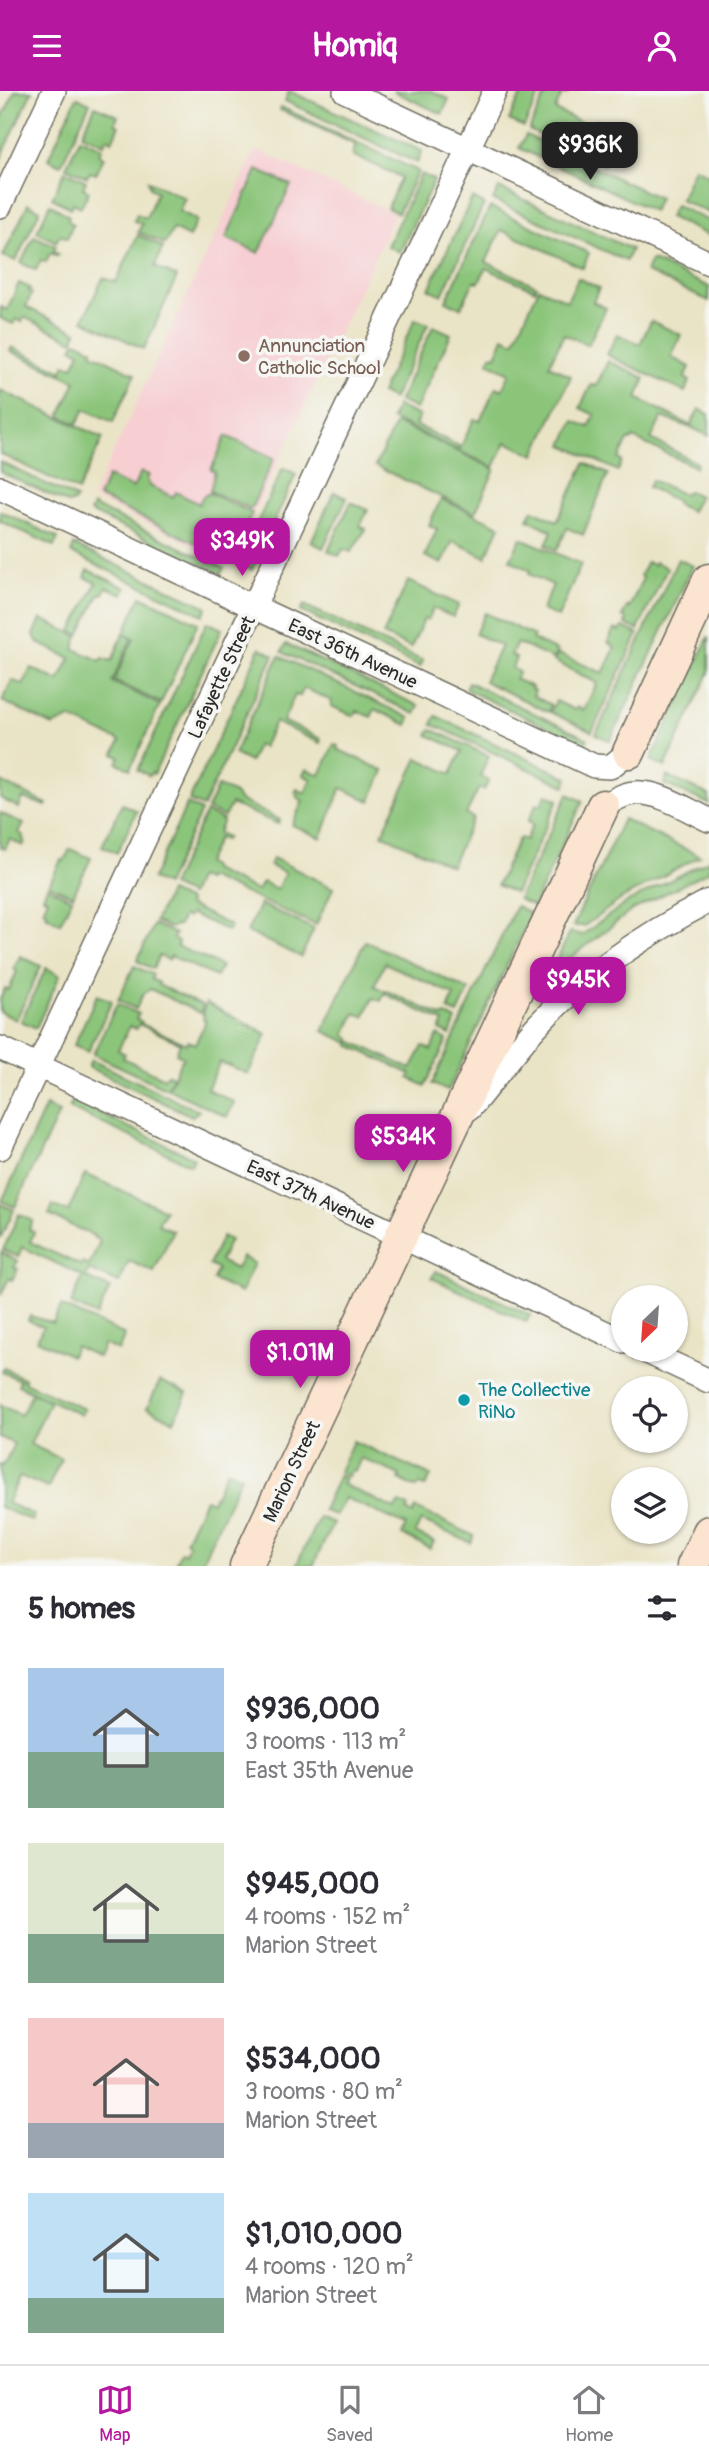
<!DOCTYPE html>
<meta charset="utf-8">
<style>
body{margin:0;font-family:Pangolin,sans-serif;background:#f2f2f3;color:#2b2b33;height:100vh;display:flex;flex-direction:column;font-size:26px;white-space:nowrap}
*{box-sizing:border-box;margin:0}
p{font-size:23px;color:#7c7c81}
.icon{flex:none;width:38px;height:38px;fill:none;stroke:currentColor;stroke-width:2;stroke-linecap:round;stroke-linejoin:round}
.map{position:relative;height:1475px;overflow:hidden}
.panel{display:flex;flex-direction:column;background:#fff;flex:1}
.panel>*{flex:none}
.needle{width:46px;rotate:205deg}
.buttons{position:absolute;left:611px;top:1194px;display:grid;gap:14px}
.buttons a{display:grid;place-items:center;width:77px;height:77px;border-radius:50%;background:#fff;box-shadow:0 2px 5px #0004;font-size:35px}
.price{position:absolute;translate:-50% -60px;padding:0 16px;border-radius:14px;background:#b5179e;color:#fff;font-size:23px;line-height:46px;filter:drop-shadow(0 2px 4px #0008)}
.price::after{content:'';position:absolute;left:50%;top:42px;width:21px;height:16px;margin-left:-10px;background:inherit;clip-path:polygon(0 0,100% 0,50% 100%)}
.price.on{background:#222;color:#fff}
ul{padding:0;list-style:none}
li{display:flex;align-items:center;gap:21px;height:175px;padding:0 28px}
li span{display:grid;place-items:center;flex:none;width:196px;height:140px;border-radius:0px;color:#555}
li>.icon{margin-inline-start:auto}
span .icon{width:84px;height:84px;fill:#fffc;stroke-width:1}
li b{font-size:30px}
h2{display:flex;justify-content:space-between;align-items:center;height:84px;padding:0 28px;font-size:30px}
header{display:flex;justify-content:space-between;align-items:center;height:91px;padding:0 28px;background:#b5179e;color:#fff;font-size:32px;font-weight:800}
.dock{display:flex;justify-content:space-around;align-items:center;height:98px;border-top:2px solid #e1e1e2;background:#fff;font-size:19px;color:#7c7c81}
.dock a{display:grid;justify-items:center;gap:4px}
.dock .on{color:#b5179e}
.map>svg:first-child{display:block}
.built{fill:#f7cfd3}
.green{fill:#8bc57a;stroke:#5b7852;stroke-width:2}
.lines{fill:none;stroke-linecap:round;stroke-linejoin:round}
.street-casing{stroke:#6e6c61;stroke-width:26}
.secondary-casing{stroke:#6e6c61;stroke-width:35}
.street{stroke:#fff;stroke-width:23}
.secondary{stroke:#fce5d0;stroke-width:32}
.education-dot{fill:#8d6e63;stroke:#f6f6f2;stroke-width:2.5}
.culture-dot{fill:#0f9aa8;stroke:#f6f6f2;stroke-width:2.5}
.labels{text-anchor:middle;stroke-width:7;stroke-linejoin:round;paint-order:stroke}
.education-label{font-size:19px;fill:#785e54;stroke:#f6f6f2;text-anchor:start}
.street-label{font-size:19px;fill:#2b2b2b;stroke:#f6f6f2}
.culture-label{font-size:19px;fill:#0d838f;stroke:#f6f6f2;text-anchor:start}
</style>
<header><svg class="icon" aria-label="menu" viewBox="0 0 24 24"><path d="M4 6h16M4 12h16M4 18h16"/></svg>Homiq<svg class="icon" aria-label="person" viewBox="0 0 24 24"><circle cx="12" cy="8" r="4"/><path d="M4 21q1-7 8-7t8 7"/></svg></header>
<div class="map">
<svg width="709" height="1475" viewBox="0 0 709 1475">
<rect width="100%" height="100%" fill="#f6f6f2"/>
<filter id="ink" filterUnits="userSpaceOnUse"><feTurbulence type="fractalNoise" baseFrequency=".0143" numOctaves="2"/><feDisplacementMap in="SourceGraphic" scale="14" xChannelSelector="R" yChannelSelector="G"/><feConvolveMatrix kernelMatrix="1 2 1 2 8 2 1 2 1" color-interpolation-filters="sRGB"/></filter>
<filter id="wash" filterUnits="userSpaceOnUse"><feTurbulence type="fractalNoise" baseFrequency=".00686" numOctaves="4" result="noise"/><feDisplacementMap in="SourceGraphic" scale="28" xChannelSelector="R" yChannelSelector="G"/><feGaussianBlur stdDeviation="1.57" result="paint"/><feColorMatrix in="noise" values="0 0 0 0 0 0 0 0 0 0 0 0 0 0 0 0 0 1.4 0 .05"/><feComposite in="paint" operator="in"/></filter>
<g filter="url(#wash)">
<rect width="100%" height="100%" fill="#eae4c6"/>
<path class="built" d="M256 58 395 123 231 472 92 407Z"/>
<path class="green" d="M15 0H32L0 69V31Z
M289 0 422 60 417 72 285 10Z
M393 0H431L449 8 442 23Z
M523 0H541L524 36 509 29Z
M547 0H568L566 4 562 3 555 19 593 37 597 29 620 40 604 75 529 39Z
M77 6 90 12 61 74 48 68Z
M95 15 118 25 115 32 119 35 112 50 107 47 104 53 82 43Z
M281 16 418 80 398 122 387 117 401 86 352 64 356 54 280 19Z
M526 44 659 107 653 120 519 57Z
M80 47 102 57 99 64 104 66 96 83 90 81 87 86 66 76Z
M694 77 709 84V122L680 109Z
M257 79 291 94 259 162 226 147Z
M65 80 86 90 83 97 89 100 81 116 73 112 71 117 52 107Z
M421 83 434 89 400 161 387 155Z
M148 90 185 107 179 120 197 129 189 146 173 138 165 153 138 141 142 133 134 130 137 123 146 127 157 101 150 97Z
M499 97 631 158 626 170 493 109Z
M472 107 484 113 442 204 429 198Z
M28 113 40 119 16 170 3 165Z
M50 113 69 125 68 130 73 133 67 147 60 144 56 151 37 141Z
M675 114 709 130V145L669 126Z
M490 116 589 162 583 177 501 139 486 171 537 195 535 199 486 177 479 191 474 190 461 217 446 210Z
M138 144 163 156 155 176 177 186 144 258 83 229 103 187 116 191Z
M34 145 56 155 53 161 58 163 57 165 50 162 46 171 41 169 36 179 21 172Z
M651 169 709 196V210L646 181Z
M578 187 599 197 593 211 606 217 588 254 564 243 549 274 571 285 535 364 506 351 494 376 459 360 474 328 480 330 496 296 502 299 510 282 488 271 491 264 496 265 504 246 514 251 539 197 567 210Z
M19 192 30 197 28 200 32 202 26 216 77 241 73 250 24 226 22 231 16 228 13 233 0 227 1 216 7 219Z
M415 228 428 233 393 308 381 302Z
M651 230 681 244 671 266 690 276 685 287 690 290 685 301 607 264 617 243 640 253Z
M433 235 451 243 416 318 399 310Z
M76 250 93 258 92 262 135 283 113 331 85 318 77 333 60 325 76 290 10 260 12 256 62 280 65 273 73 276 80 261 72 257Z
M608 270 645 287 637 307 689 334 688 336 662 326 651 348 697 372 696 376 633 347 631 350 628 349 619 368 622 370 618 380 563 354 574 330 589 336 595 324 580 317 591 294 596 295Z
M0 299 103 347 78 400 0 363Z
M397 315 419 325 415 334 459 355 458 359 391 328Z
M699 318 709 323V345L690 336Z
M396 332 495 378 475 422 375 375Z
M226 345 274 367 251 418 210 400 215 381 211 379Z
M0 371 76 407 74 411 69 413 0 381Z
M585 372 608 383 583 444 567 437 557 459 546 454 552 440 528 428 533 419 557 430Z
M283 377 296 383 252 479 238 472Z
M141 381 149 384 147 388 150 395 173 406 176 401 199 413 203 405 210 402 252 422 230 468 98 406 108 386 133 397Z
M652 389 682 403 689 400 699 405 691 420 676 413 677 410 648 396Z
M334 401 347 407 323 457 311 451Z
M441 408 500 435 486 466 453 450 442 473 425 465 437 438 429 434Z
M351 411 368 419 360 435 366 438 351 461 343 458 339 465 328 460Z
M93 415 224 477 221 483 90 421Z
M0 420 58 447 54 455 0 430Z
M521 447 581 473 558 526 542 519 553 494 529 483 530 479 510 469Z
M74 454 207 516 203 524 71 462Z
M678 468 693 475 610 650 596 643Z
M647 471 653 474 655 471 667 477 638 539 625 533 627 528 622 526 627 516 629 517 643 487 640 485Z
M88 479 126 497 123 503 106 496 103 503 100 502 79 544 72 540 96 492 85 486Z
M408 490 459 514 453 526 433 517 428 529 424 528 411 557 383 544Z
M141 505 198 532 161 612 114 590 134 547 124 542Z
M304 514 423 570 420 576 301 520Z
M485 522 534 545 532 548 557 560 553 568 517 552 511 564 516 567 512 577 519 581 515 588 532 596 531 598 535 600 533 605 551 614 548 621 484 590 501 555 475 543Z
M41 528 78 545 74 558 101 570 103 567 112 570 123 543 132 547 112 591 160 614 130 678 117 672 120 666 114 663 120 650 70 627 53 635 2 610 12 589 23 594 31 577 59 590 70 567 38 552 34 544Z
M207 531 222 538 154 683 151 682 149 685 138 679Z
M623 536 638 543 592 641 550 621 556 610 575 619 577 616 584 619 597 592 554 570 558 563 603 582 615 557 608 551 614 538 620 540Z
M709 545V582L665 676 651 669Z
M286 553 419 615 415 623 282 561Z
M260 557 274 564 203 716 189 710Z
M279 565 410 627 407 634 375 618 371 626 357 620 354 625 331 615 332 610 304 597 300 605 295 604 283 630 321 648 320 652 275 631 263 656 257 654 250 671 234 663Z
M468 591 588 648 585 654 465 598Z
M436 625 568 687 565 695 432 633Z
M431 638 489 665 480 685 489 689 484 699 479 697 466 723 473 727 451 775 382 743 418 667 451 683 462 660 428 644Z
M334 653 338 655 337 658 384 680 370 710 341 697 321 747 292 734 303 710 297 706 298 703 295 702 297 698 305 702 311 688 303 684 306 678 320 684Z
M667 685 709 704V713L664 693Z
M1 691 47 713 46 715 23 707 19 717 0 707Z
M218 695 235 703 239 709 280 729 278 733 231 713 224 726 207 718Z
M546 703 558 709 515 802 497 794 518 749 521 747 526 749 533 733 528 730 537 712 541 714Z
M568 703 583 710 533 815 518 808Z
M122 713 137 720 117 762 102 755Z
M187 713 201 720 166 794 152 788Z
M206 721 223 729 218 742 227 746 225 749 218 747 206 773 212 776V779L257 800 262 791 277 798 285 782 269 774 273 767 333 797 316 834 208 786 206 789 198 786 190 804 171 795Z
M0 722 24 733 19 742 24 745 22 748 25 750 23 755 10 748 5 758 0 756Z
M623 728 700 765 623 807 584 835H573Z
M70 758 91 767 73 805 49 794 61 769 64 770Z
M709 769V780L631 820 559 876 555 873 570 841 582 844 626 812Z
M47 796 72 808 60 832 46 824 47 821 43 819 48 808 43 806Z
M169 801 189 810 188 814 231 835 228 840 191 823 188 827 183 825 179 834 169 837 155 830Z
M260 813 314 838 301 866 247 841Z
M516 815 531 823 448 1000 432 993Z
M154 833 175 843 173 848 178 851 177 855 221 875 216 886 171 865 169 869 159 865 153 878 137 870Z
M365 850 469 899 458 923 448 919 454 904 385 872 374 895 385 900 381 910 373 907 364 926 355 922 345 944 351 948 349 952 323 940Z
M20 865 41 875 16 929 0 921V908L5 898 9 899 17 880 14 878Z
M134 875 153 884 151 888 159 892 158 894 203 915 200 922 150 898 143 903 136 918 118 909Z
M46 877 60 884 36 937 21 930Z
M387 900 443 926 445 924 456 929 450 944 440 939 444 931 385 903Z
M97 904 112 910 88 961 74 954Z
M206 912 267 943 248 983 220 971 207 998 234 1011 227 1026 168 998 183 966 176 962 180 952 139 933 136 938 130 935 118 959 125 963 123 967 164 987 167 983 173 985 167 998 93 963 117 913 139 923 136 928 142 931 141 933 186 953 188 950 195 953 206 930 203 928 204 924 202 923Z
M438 944 447 949 425 995 409 987 411 983 349 954 351 950 411 978 423 955 431 959Z
M91 969 199 1020 192 1025 88 976Z
M73 1010 194 1067 191 1074 69 1017Z
M46 1015 59 1022 15 1116 2 1110Z
M85 1083 165 1119 158 1133 173 1140 154 1181 129 1170 119 1192 89 1179 86 1187 110 1197 97 1225 71 1213 83 1185 22 1156 18 1166 3 1159 19 1123 33 1130 29 1138 34 1141 30 1151 80 1174 82 1172 89 1175 100 1150 94 1147V1145L49 1124 53 1114 68 1121Z
M0 1113 14 1119 0 1148Z
M222 1145 230 1149 220 1170 236 1178 242 1166 254 1172 241 1202 213 1189 217 1178 209 1174Z
M1 1161 18 1170 14 1176 18 1178 12 1189 9 1187 1 1204Z
M436 1180 530 1224 526 1231 432 1187Z
M61 1215 125 1244 118 1260 104 1253 98 1266 75 1255 71 1265 37 1249 43 1236 28 1229 30 1225 53 1232Z
M4 1277 25 1288 24 1291 84 1318 81 1324 18 1294 20 1289 2 1281Z
M160 1290 187 1302 174 1330 147 1317Z
M32 1302 50 1310 30 1353 61 1368 48 1397 20 1385 7 1412 34 1424 32 1430 0 1416V1374L3 1375 14 1353 0 1346V1314L21 1324Z
M353 1350 431 1385 425 1396 419 1394 417 1397 399 1389 400 1384 361 1367 355 1380 351 1379 348 1385 339 1380Z
M227 1379 241 1385 200 1475H174L181 1460 185 1462 189 1453 185 1450 205 1408 212 1411Z
M339 1384 345 1387 342 1393 395 1418 399 1412 409 1416 407 1420 413 1423 416 1417 474 1445 471 1452 421 1430 415 1442 434 1451 430 1458 402 1444 406 1434 345 1407 335 1425 323 1419Z
M319 1426 333 1432 313 1475H296Z"/>
</g>
<g filter="url(#ink)">
<g class="lines">
<g class="street-casing">
<path id="street" d="M345 0 709 172
M0 115 54 0
M0 397 594 675 610 676 629 661
M603 715C613 710 624 702 635 702 659 700 687 719 709 729
M0 957 623 1250
M470 1017C492 991 512 963 535 937 583 884 646 843 709 810
M0 1057 495 0
M641 1258 709 1290"/>
</g>
<g class="secondary-casing">
<path id="secondary" d="M629 661 709 489
M246 1475 603 715
M693 1475 709 1441"/>
</g>
<use href="#street" class="street"/>
<use href="#secondary" class="secondary"/>
</g>
</g>
<circle class="education-dot" cx="244" cy="265" r="7"/>
<circle class="culture-dot" cx="464" cy="1309" r="7"/>
<g class="labels">
<g class="education-label">
<text x="258" y="261">Annunciation<tspan x="258" dy="22">Catholic School</tspan></text>
</g>
<g class="street-label">
<text transform="translate(353 562) rotate(25)" y="7">East 36th Avenue</text>
<text transform="translate(221 586) rotate(-65)" y="7">Lafayette Street</text>
<text transform="translate(311 1103) rotate(25)" y="7">East 37th Avenue</text>
<text transform="translate(291 1380) rotate(-65)" y="7">Marion Street</text>
</g>
<g class="culture-label">
<text x="478" y="1305">The Collective<tspan x="478" dy="22">RiNo</tspan></text>
</g>
</g>
</svg>
<div class="buttons">
<a><svg class="needle" viewBox="-14 -14 28 28"><path d="M0-13l5 13h-10z" fill="#e53935"/><path d="M0 13l5-13h-10z" fill="#7c7c81"/></svg></a>
<a><svg class="icon" aria-label="locate" viewBox="0 0 24 24"><circle cx="12" cy="12" r="6"/><path d="M12 2v4M12 18v4M2 12h4M18 12h4"/></svg></a>
<a><svg class="icon" aria-label="layers" viewBox="0 0 24 24"><path d="M12 4l9 5-9 5-9-5zM3 14l9 5 9-5"/></svg></a>
</div>
<b class="price on" style="left:590px;top:91px">$936K</b>
<b class="price" style="left:242px;top:487px">$349K</b>
<b class="price" style="left:578px;top:926px">$945K</b>
<b class="price" style="left:403px;top:1083px">$534K</b>
<b class="price" style="left:300px;top:1299px">$1.01M</b>
</div>
<section class="panel">
<h2>5 homes<svg class="icon" aria-label="filters" viewBox="0 0 24 24"><path d="M4 7h16M4 17h16"/><circle cx="9" cy="7" r="2"/><circle cx="15" cy="17" r="2"/></svg></h2>
<ul>
<li><span style="background:linear-gradient(#a9c7e8 60%,#7fa58c 0)"><svg class="icon" aria-label="home" viewBox="0 0 24 24"><path d="M3 11l9-7 9 7M6 9v11h12V9"/></svg></span><div><b>$936,000</b><p>3 rooms · 113 m²</p><p>East 35th Avenue</p></div></li>
<li><span style="background:linear-gradient(#dfe7d0 65%,#7fa58c 0)"><svg class="icon" aria-label="home" viewBox="0 0 24 24"><path d="M3 11l9-7 9 7M6 9v11h12V9"/></svg></span><div><b>$945,000</b><p>4 rooms · 152 m²</p><p>Marion Street</p></div></li>
<li><span style="background:linear-gradient(#f6c9c9 75%,#9aa5b1 0)"><svg class="icon" aria-label="home" viewBox="0 0 24 24"><path d="M3 11l9-7 9 7M6 9v11h12V9"/></svg></span><div><b>$534,000</b><p>3 rooms · 80 m²</p><p>Marion Street</p></div></li>
<li><span style="background:linear-gradient(#bfe0f5 75%,#7fa58c 0)"><svg class="icon" aria-label="home" viewBox="0 0 24 24"><path d="M3 11l9-7 9 7M6 9v11h12V9"/></svg></span><div><b>$1,010,000</b><p>4 rooms · 120 m²</p><p>Marion Street</p></div></li>
</ul>
</section>
<nav class="dock">
<a class="on"><svg class="icon" aria-label="map" viewBox="0 0 24 24"><path d="M3 6l6-2 6 2 6-2v14l-6 2-6-2-6 2zM9 4v14M15 6v14"/></svg>Map</a>
<a><svg class="icon" aria-label="saved" viewBox="0 0 24 24"><path d="M7 4h10v16l-5-4-5 4z"/></svg>Saved</a>
<a><svg class="icon" aria-label="home" viewBox="0 0 24 24"><path d="M3 11l9-7 9 7M6 9v11h12V9"/></svg>Home</a>
</nav>
